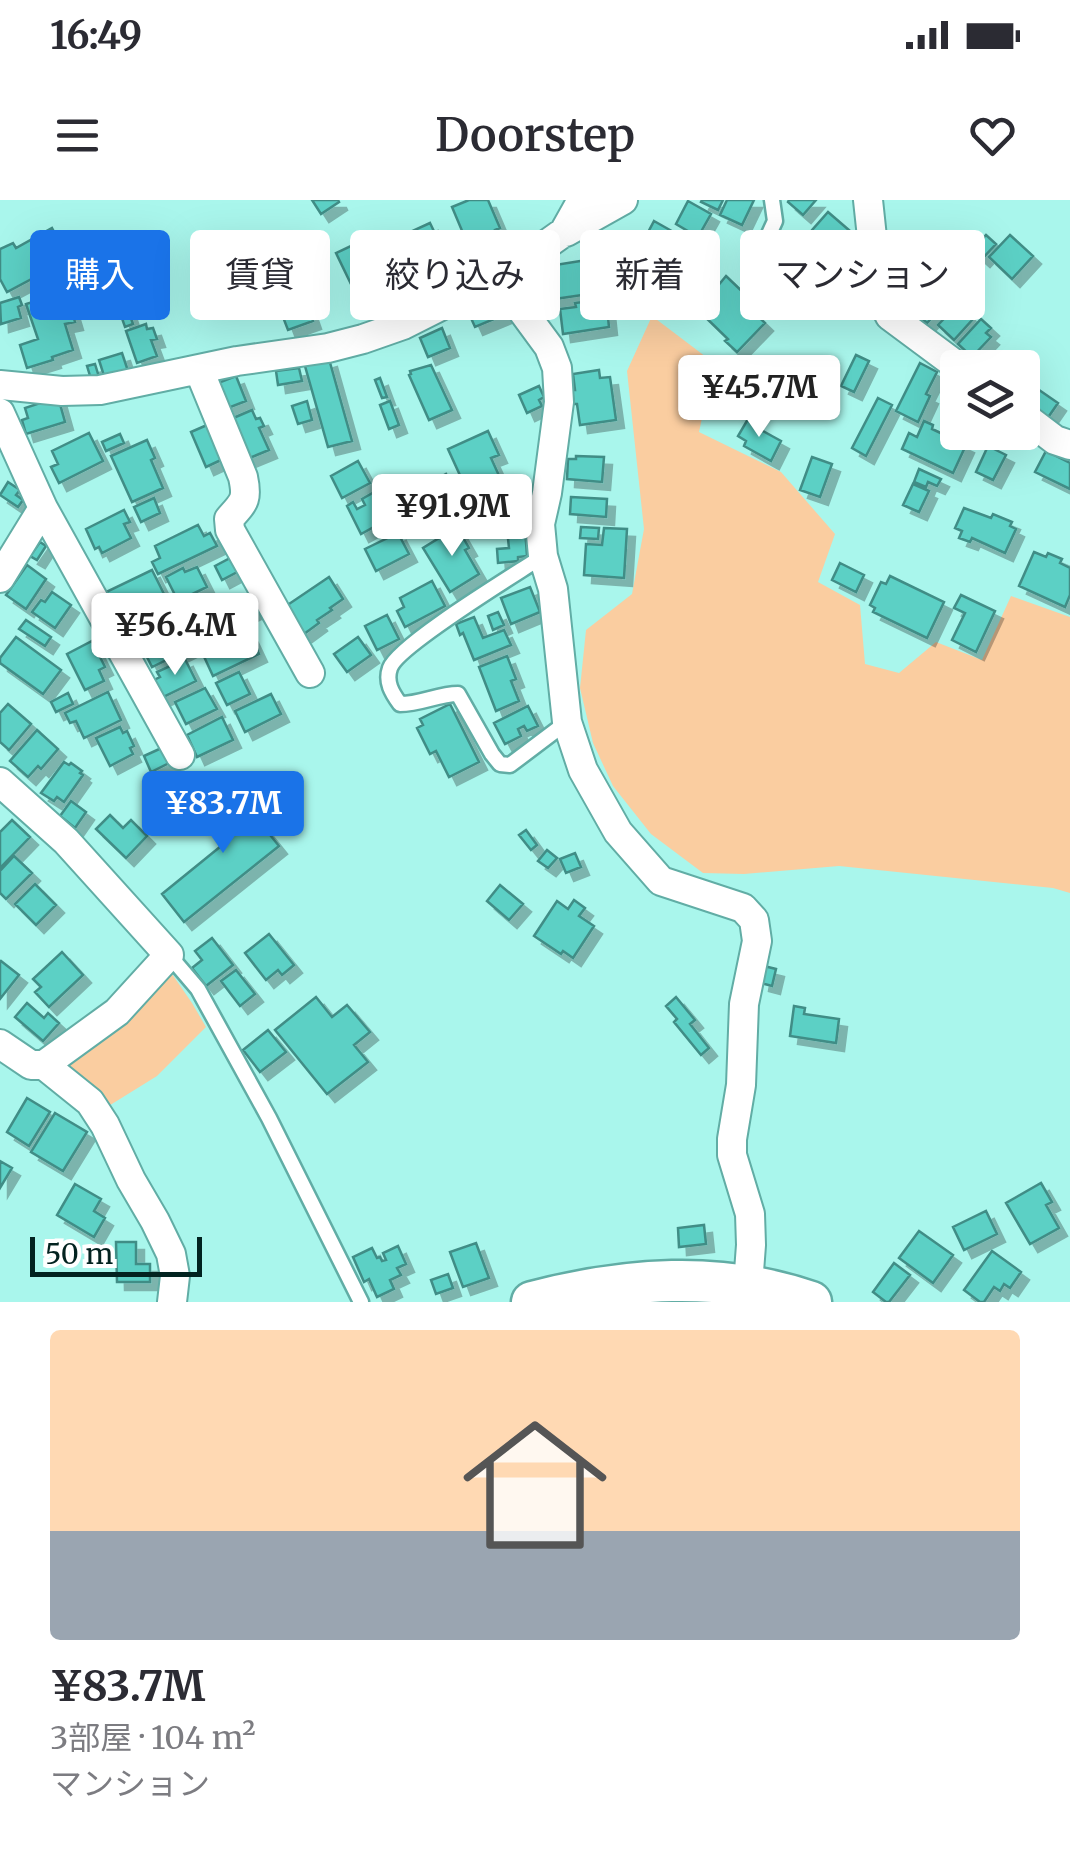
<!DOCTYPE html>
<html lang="ja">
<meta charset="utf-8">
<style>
body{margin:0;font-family:Merriweather,"Noto Sans JP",serif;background:#f7f7f7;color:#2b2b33;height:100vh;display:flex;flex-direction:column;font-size:38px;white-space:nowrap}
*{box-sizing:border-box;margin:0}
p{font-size:32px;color:#7c7c81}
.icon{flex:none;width:55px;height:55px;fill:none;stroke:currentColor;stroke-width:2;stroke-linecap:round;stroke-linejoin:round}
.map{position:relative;height:1102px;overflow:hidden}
.sheet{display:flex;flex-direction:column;background:#fff;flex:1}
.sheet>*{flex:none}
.top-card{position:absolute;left:30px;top:30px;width:1010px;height:90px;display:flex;gap:20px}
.buttons{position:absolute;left:940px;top:150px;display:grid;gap:20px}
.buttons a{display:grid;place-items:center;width:100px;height:100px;border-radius:10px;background:#fff;box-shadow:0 10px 40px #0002;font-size:50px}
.scale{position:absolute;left:30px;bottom:25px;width:172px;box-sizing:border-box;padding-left:10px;border:5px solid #022320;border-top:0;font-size:28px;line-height:35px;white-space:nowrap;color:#022320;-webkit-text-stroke:8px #fff;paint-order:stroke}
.price{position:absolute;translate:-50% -85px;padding:0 22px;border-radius:10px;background:#fff;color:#222;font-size:32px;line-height:65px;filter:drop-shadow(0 2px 5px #0008)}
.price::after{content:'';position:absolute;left:50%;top:60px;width:30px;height:22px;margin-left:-15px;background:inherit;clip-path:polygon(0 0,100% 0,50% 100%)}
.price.active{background:#1a73e8;color:#fff}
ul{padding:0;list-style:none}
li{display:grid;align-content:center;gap:20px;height:530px;padding:0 50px}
li span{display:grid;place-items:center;height:310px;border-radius:10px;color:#555}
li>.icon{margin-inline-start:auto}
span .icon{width:180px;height:180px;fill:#fffc;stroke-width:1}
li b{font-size:42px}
.tag{padding:0 35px;border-radius:10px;background:#fff;box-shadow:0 10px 40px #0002;font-size:35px;line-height:90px}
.tag.active{background:#1a73e8;color:#fff}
.status{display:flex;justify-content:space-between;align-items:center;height:70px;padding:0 50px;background:#fff;direction:ltr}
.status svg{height:28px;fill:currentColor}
header{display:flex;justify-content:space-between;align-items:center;height:130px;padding:0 50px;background:#fff;font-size:45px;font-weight:600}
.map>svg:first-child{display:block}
.green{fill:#facda0}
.building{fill:#5bd0c5;stroke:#418d86;stroke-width:2.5;filter:url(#shadow)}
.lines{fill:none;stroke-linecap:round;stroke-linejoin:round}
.service-casing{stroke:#61ada5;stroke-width:19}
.minor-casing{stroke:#61ada5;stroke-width:32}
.secondary-casing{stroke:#61ada5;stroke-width:45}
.service{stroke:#fff;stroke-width:14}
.minor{stroke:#fff;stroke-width:28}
.secondary{stroke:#fff;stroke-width:40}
</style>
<div class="status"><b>16:49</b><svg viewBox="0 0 49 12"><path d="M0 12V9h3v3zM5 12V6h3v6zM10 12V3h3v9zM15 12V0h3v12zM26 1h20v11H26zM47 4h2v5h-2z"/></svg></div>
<header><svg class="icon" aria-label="menu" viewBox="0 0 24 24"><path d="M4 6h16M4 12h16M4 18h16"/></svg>Doorstep<svg class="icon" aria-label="heart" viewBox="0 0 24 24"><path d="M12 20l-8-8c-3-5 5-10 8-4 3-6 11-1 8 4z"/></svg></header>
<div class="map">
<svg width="1070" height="1102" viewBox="0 0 1070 1102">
<defs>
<filter id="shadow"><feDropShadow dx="8" dy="8" stdDeviation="0" flood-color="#0004"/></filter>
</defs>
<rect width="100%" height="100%" fill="#a9f6ec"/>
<path class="green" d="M652 116 714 163 699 232 781 272 835 334 818 382 860 405 865 464 899 473 936 442 982 460 1011 396 1070 417V693L1053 688 839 666 744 674 703 673 651 634 613 586 593 543 580 488 586 430 632 394 644 329 627 171Z
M163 772 172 774 192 803 206 827 157 876 107 907 60 862Z"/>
<path class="building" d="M312 0H338L339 2 321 14Z
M469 0H488L500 28 495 30 498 40 471 52 452 7Z
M702 0H723L718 10 701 2Z
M727 0H754L742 25 720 15Z
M789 0H816L803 15 788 2Z
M688 1 711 14 698 37 676 24Z
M828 12 850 31 829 57 806 37Z
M654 21 691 42 674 73 640 54 646 42 644 40Z
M430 23 441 46 421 56 410 32Z
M52 28 69 59 7 92 0 79V49L13 43 16 48Z
M268 33 272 43 277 42 282 54 264 61 261 54 259 55 252 40Z
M986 35 996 44 982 59 972 50Z
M1010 35 1033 56 1012 79 989 57Z
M370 37 399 94 364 111 336 53Z
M604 37 626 43 620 70H618L615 80 600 77 603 66 597 65Z
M136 39 146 69 139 71 145 92 120 100 104 49Z
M792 39 803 48 797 57 785 47Z
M444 53 456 79 435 88 423 63Z
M593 59 598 89 595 90 596 93 534 102 532 85 552 82 550 70 555 69V65Z
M811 61 821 69 803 91 792 82Z
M952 62 959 69 962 65 975 77 960 93 941 75Z
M855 68 860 86 849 89 844 71Z
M296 76 302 93 307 91 312 105 308 107 313 121 288 130 271 86Z
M726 76 748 97 743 102 765 123 737 152 725 141 728 139 698 110Z
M63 82 75 122 65 124 73 150 52 157 53 160 27 168 20 145 38 139 26 104 36 101 33 91Z
M933 84 949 99 927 123 910 108Z
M497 93 506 114 475 127 466 107Z
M19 97 22 105 18 107 21 118 1 124 0 103Z
M606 99 609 127 563 134 560 109 576 107 575 103Z
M126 104 133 124 125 127 118 107Z
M958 104 973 119 954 140 938 125Z
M981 119 991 128 986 133 991 137 972 157 958 144Z
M146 124 147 129 153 128 157 139 151 140 157 156 137 163 126 131Z
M442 128 450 148 428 157 420 138Z
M122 153 128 171 105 179 99 160Z
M856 155 869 161 854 192 841 186Z
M329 159 352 241 328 247 305 166Z
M920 163 937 172 926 194 930 196 918 222 896 211Z
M95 164 99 177 91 179 87 166Z
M431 165 452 210 429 220 409 175 411 174 410 171Z
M299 168 302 181 278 185 276 171Z
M599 170 600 178 610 177 616 220 580 225 577 204H574L572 190H575L573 174Z
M722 174 735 182 726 196 713 188Z
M236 176 246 201 228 208 218 183Z
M380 178 387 197 382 198 375 180Z
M1029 183 1058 203 1047 219 1022 202V193Z
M739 185 758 198 750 209 731 197Z
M539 186 544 197 539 200 542 206 527 213 519 195Z
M58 197 65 222 26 234 22 220 28 218 25 208Z
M878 198 892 205 866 256 852 248Z
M307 201 312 220 298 224 292 206Z
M390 201 399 225 389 229 380 205Z
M252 210 256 219 260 218 264 226 259 228 269 250 247 259 231 219Z
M748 219 762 227 761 230 781 241 771 261 744 246 746 241 738 236Z
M924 221 933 225 932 229 966 245 953 273 902 249 909 233 917 237Z
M207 225 221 260 206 267 191 232Z
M488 231 499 255 491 258 501 280 469 295 448 249Z
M89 233 103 261 59 283 51 267 58 264 52 251Z
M120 234 124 243 106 251 102 242Z
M147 240 155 258 151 260 163 288 132 302 111 256Z
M988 246 1006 255 993 280 976 272Z
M1046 251 1070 263V289L1035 272Z
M576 256 604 257 602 282 567 279 568 259H576Z
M812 257 832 264 820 297 800 290Z
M358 261 370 283 342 298 331 276Z
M919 269 941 279 937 286 928 282 926 287 914 282Z
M446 274 460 297 441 308 427 285Z
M8 282 20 290 16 295 23 300 18 307 0 295Z
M524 282 531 298 524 301 526 305 505 314 503 309 488 316 481 300Z
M913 284 929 291 919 312 903 305Z
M423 289 437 313 417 325 403 301Z
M376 291 390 318 361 334 347 306 353 302 357 309 365 305 362 299Z
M571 297 607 299 606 317 570 314Z
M154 298 160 313 141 322 134 307Z
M964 308 991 318 993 314 1012 322 1010 326 1016 329 1005 353 972 338 970 342 959 338 962 331 955 328Z
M124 310 130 322 124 324 131 338 102 353 99 347 95 349 86 329Z
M198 325 204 336 210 333 217 346 158 374 152 362 160 358 155 346Z
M457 327 469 348 465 350 479 374 450 392 423 348Z
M581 327 599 328 598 339 580 338Z
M525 328 527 356 518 357V361L498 363 497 349 509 348 507 329Z
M604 328 627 329 624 378 584 375 586 344 602 345Z
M398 333 409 354 376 371 365 349Z
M40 342 46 346 37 360 30 356Z
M1034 352 1046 357 1048 353 1062 359 1060 363 1070 368V395L1065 407 1019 386Z
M234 356 241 370 222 380 215 366Z
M840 363 864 375 856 392 832 380Z
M27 365 46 379 26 409 6 395Z
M197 367 207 387 178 401 166 377 183 368 185 372Z
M152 370 165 396 117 419 104 393Z
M890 376 944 402 927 438 873 412 875 408 870 405 881 382 886 384Z
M329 377 343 399 330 408 332 410 317 420 319 423 304 434 286 406Z
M432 381 445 406 405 427 397 411 404 407 400 398Z
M530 387 540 412 511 424 501 398Z
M52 392 71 405 55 428 32 412 41 400 45 402Z
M961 395 995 411 976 452 952 440 965 413 954 408Z
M230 396 242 421 198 443 183 413 201 404 203 409Z
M254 397 260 408 249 413 244 402Z
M498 412 504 425 493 430 488 416Z
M387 415 399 439 377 450 365 426Z
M474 417 483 438 504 430 511 445 474 460 463 433 460 435 456 424Z
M26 420 51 437 45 446 19 429Z
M170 430 174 437 181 434 189 449 152 467 142 447Z
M235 433 239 441 250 435 259 454 213 476 201 450Z
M16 437 61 470 43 494 0 463V458Z
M358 437 371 455 347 472 334 454Z
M92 441 105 467 99 470 104 481 85 490 67 454Z
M507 456 516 479 511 481 519 501 496 511 479 467Z
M185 459 196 481 163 497 154 480 160 477 157 472Z
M239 472 250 494 227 505 216 483Z
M205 488 217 509 186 524 175 502Z
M108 492 121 520 84 538 76 521 70 523 65 513Z
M68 493 73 504 56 512 51 502Z
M271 494 281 514 245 532 235 511Z
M8 504 31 524 9 550 0 542V513Z
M450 504 479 562 449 577 436 551 430 554 417 528 423 525 420 519Z
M528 506 538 526 527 531 524 526 518 529 521 536 505 544 494 523Z
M222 517 233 540 197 557 187 535Z
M120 527 123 533 127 531 134 546 130 548 133 554 110 566 96 538Z
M37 530 58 549 41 569 38 566 28 577 10 561Z
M166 546 173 561 151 572 144 556Z
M64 562 69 565 71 563 82 571 80 573 83 575 64 602 57 597 54 601 41 593Z
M233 589 279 646 184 722 162 694 226 642 203 613Z
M71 601 86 612 75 628 60 616Z
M110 615 123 628 131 620 147 636 126 658 96 629Z
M12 620 30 637 0 668V632Z
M526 630 537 645 531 650 519 635Z
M547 650 557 658 548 668 538 661Z
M575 653 581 667 566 673 560 659Z
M14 656 32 673 6 699 0 693V671Z
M35 684 56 705 36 725 15 704Z
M500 685 523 704 509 720 487 701Z
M574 700 585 708 579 716 594 726 573 758 563 751 561 754 534 736 557 701 568 709Z
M269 734 294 765 282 775 278 770 266 780 245 753Z
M212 738 233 765 206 786 192 768 202 760 195 751Z
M62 752 83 775 49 807 35 792 41 787 33 779Z
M1 761 19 775 0 799V762Z
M764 766 776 769 772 786 761 783Z
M236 770 255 794 240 806 221 781Z
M316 797 332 817 347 805 370 832 354 845 368 862 327 894 275 830Z
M676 797 695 820 690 824 709 848 701 855 674 822 677 819 666 806Z
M27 803 44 818 48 813 59 823 43 841 15 817Z
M794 806 805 808 804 814 839 819 836 843 790 836Z
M268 830 286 852 260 872 243 850Z
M27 898 50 912 29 946 7 932Z
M55 913 87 932 63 971 31 952Z
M0 961 12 968 0 988Z
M1041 983 1052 1002 1046 1005 1059 1028 1030 1044 1006 1003Z
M75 984 101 999 94 1011 105 1018 94 1037 57 1015Z
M986 1011 997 1034 964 1050 953 1027Z
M704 1025 706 1044 679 1047 678 1028Z
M919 1031 953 1055 933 1083 899 1058Z
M116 1042H136V1064H150V1082H117Z
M476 1043 489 1078 463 1087 450 1052Z
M398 1046 406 1064 397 1068 401 1075 390 1080 394 1089 377 1097 369 1079 364 1082 353 1057 372 1048 377 1058 380 1057 382 1061 386 1060 383 1053Z
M992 1051 1021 1072 1010 1088 1004 1084 1000 1091 994 1087 984 1102H980L964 1090Z
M894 1063 910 1075 889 1102H886L873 1092Z
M448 1074 453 1088 436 1094 431 1080Z"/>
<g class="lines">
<g class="service-casing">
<path id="service" d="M772 0 775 21 758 58 755 79 765 91 781 99H813L871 106 884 103
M543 356C516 374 398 445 390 468 385 482 392 493 400 504 421 504 438 494 458 494L492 554 500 564 510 565 567 522
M169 755 198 789 269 918 361 1102"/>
</g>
<g class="minor-casing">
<path id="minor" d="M868 0 878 93 890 116 960 168
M566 32 623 0
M508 72 524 113 549 147 557 168 559 202 547 293 540 324 543 356 553 389 567 522 583 570 618 632 661 681 743 708 754 720 757 741 744 804 741 885 732 939V955L750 1014 751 1045 748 1085
M199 170 243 277C248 300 244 302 229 319L230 330 310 473
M0 185 62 191 100 190 237 161 328 148 363 139 403 125 508 72 564 32 582 0
M0 213 43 308 180 555
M1022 215 1055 240 1070 245
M0 378 43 308
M0 582 66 641 169 755 117 812 44 865
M0 844 31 865H44L90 902 105 925 131 980 155 1021 171 1054 175 1076 172 1102"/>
</g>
<g class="secondary-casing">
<path id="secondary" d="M532 1102C625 1078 719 1070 811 1102"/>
</g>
<use href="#service" class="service"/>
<use href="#minor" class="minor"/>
<use href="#secondary" class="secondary"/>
</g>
</svg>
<div class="buttons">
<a><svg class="icon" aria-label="layers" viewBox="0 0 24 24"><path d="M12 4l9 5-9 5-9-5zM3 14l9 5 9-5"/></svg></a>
</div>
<div class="scale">50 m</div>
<b class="price" style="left:759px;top:240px">¥45.7M</b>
<b class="price" style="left:452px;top:359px">¥91.9M</b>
<b class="price" style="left:175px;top:478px">¥56.4M</b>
<b class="price active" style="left:223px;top:656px">¥83.7M</b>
<div class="top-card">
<a class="tag active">購入</a>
<a class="tag">賃貸</a>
<a class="tag">絞り込み</a>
<a class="tag">新着</a>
<a class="tag">マンション</a>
</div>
</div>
<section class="sheet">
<ul>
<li><span style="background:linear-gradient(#ffd9b3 65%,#9aa5b1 0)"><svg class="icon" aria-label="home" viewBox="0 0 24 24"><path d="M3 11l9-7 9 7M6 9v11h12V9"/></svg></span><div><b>¥83.7M</b><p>3部屋 · 104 m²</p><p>マンション</p></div></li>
</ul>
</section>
